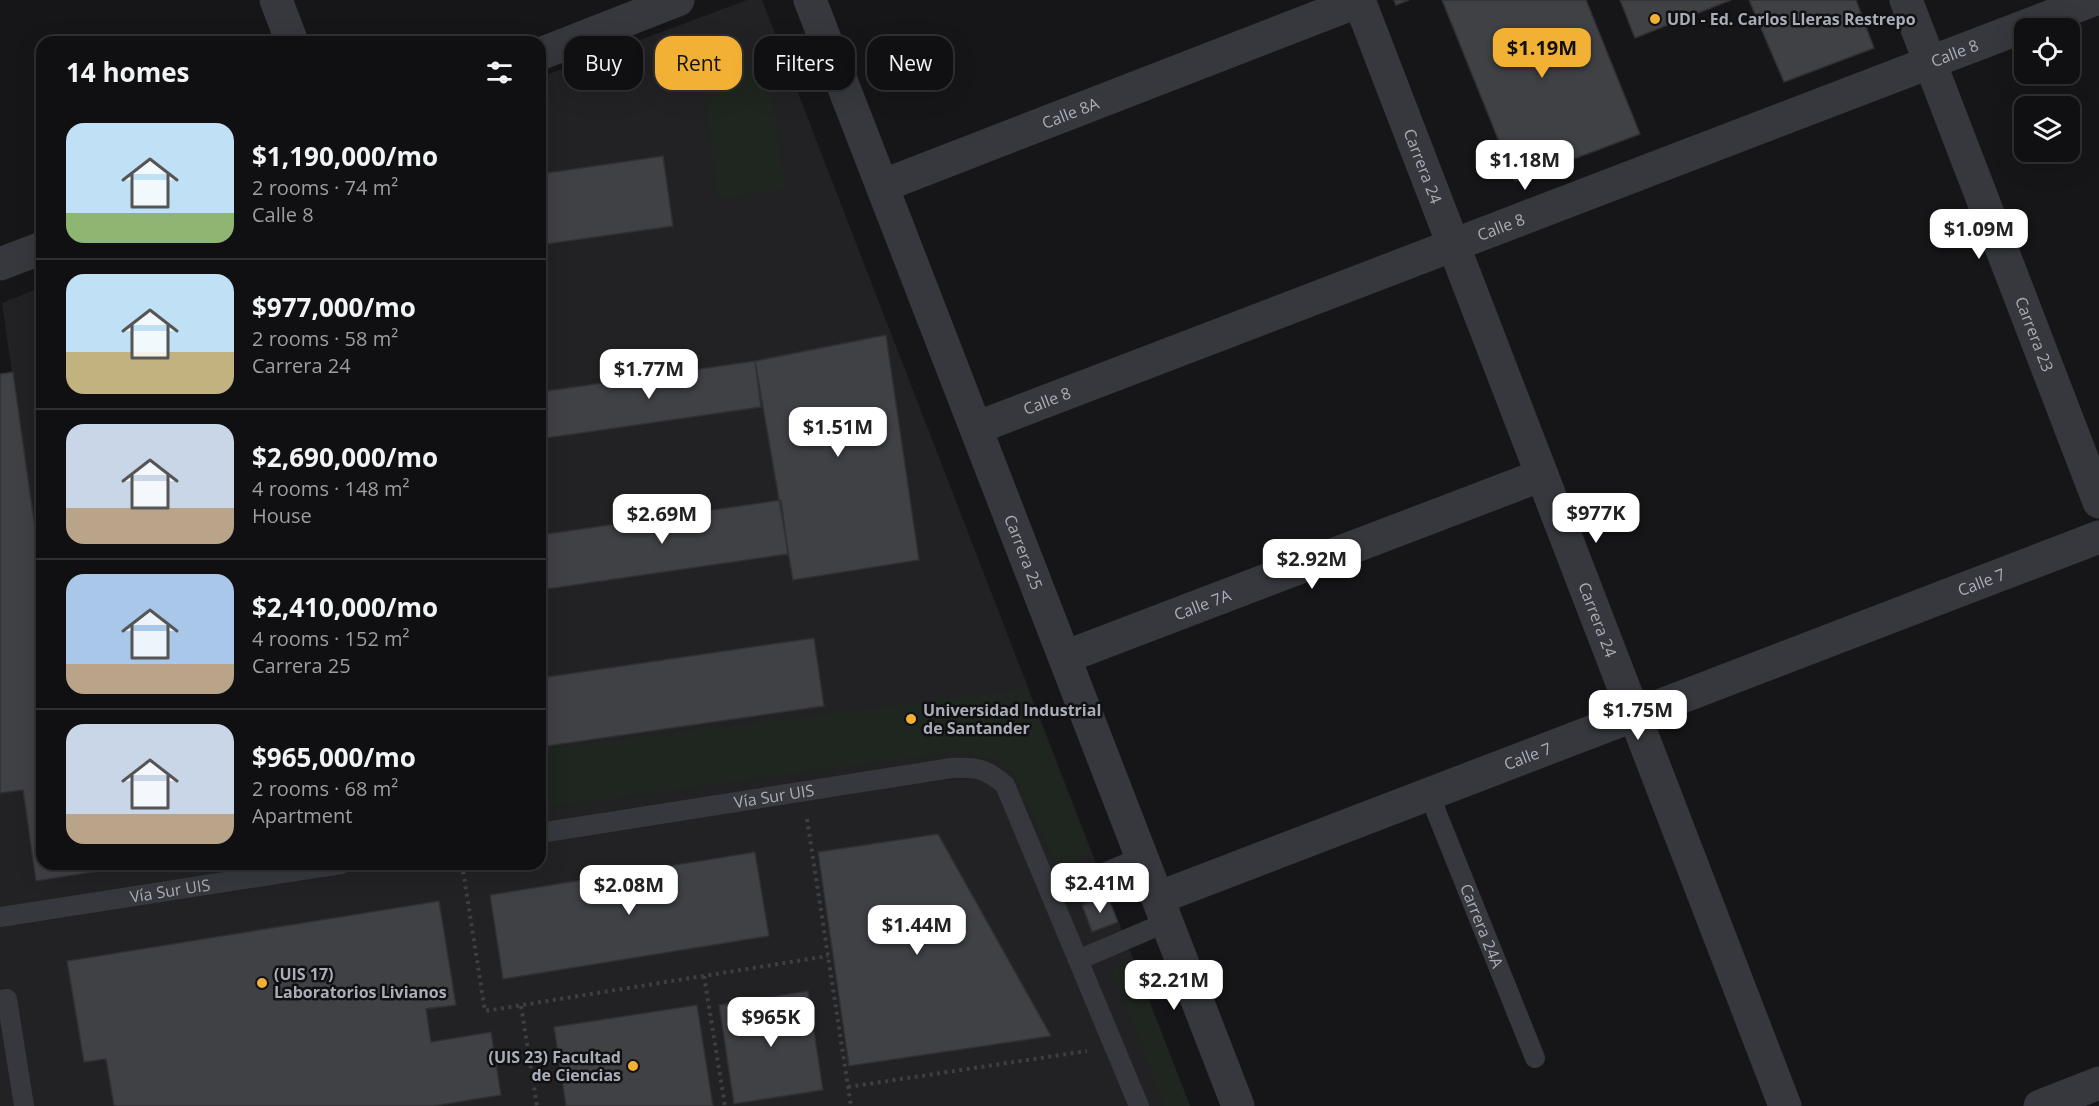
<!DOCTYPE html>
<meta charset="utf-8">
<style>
body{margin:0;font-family:"Open Sans",sans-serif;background:#1e1e20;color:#f1f3f6;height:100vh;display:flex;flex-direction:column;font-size:22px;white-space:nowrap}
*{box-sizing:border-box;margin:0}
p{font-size:20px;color:#9c9d9f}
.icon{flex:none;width:33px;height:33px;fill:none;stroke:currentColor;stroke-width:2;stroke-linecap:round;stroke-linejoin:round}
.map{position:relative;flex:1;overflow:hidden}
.details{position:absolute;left:36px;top:36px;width:510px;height:834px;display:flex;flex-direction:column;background:#101012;border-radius:18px;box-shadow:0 6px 24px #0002,0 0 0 2px #303032}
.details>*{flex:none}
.guide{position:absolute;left:564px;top:36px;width:570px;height:54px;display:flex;gap:12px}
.controls{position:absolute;left:2014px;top:18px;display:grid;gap:12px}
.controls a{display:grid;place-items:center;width:66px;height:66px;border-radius:12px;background:#101012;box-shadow:0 6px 24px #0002,0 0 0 2px #303032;font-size:30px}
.price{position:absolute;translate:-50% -51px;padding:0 14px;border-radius:12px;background:#fff;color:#222;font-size:20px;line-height:39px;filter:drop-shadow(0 2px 3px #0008)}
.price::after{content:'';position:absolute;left:50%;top:36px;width:18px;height:14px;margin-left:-9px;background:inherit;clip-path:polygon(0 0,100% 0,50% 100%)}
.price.on{background:#f2b134;color:#111}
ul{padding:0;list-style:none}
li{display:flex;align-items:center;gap:18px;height:150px;padding:0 30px}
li+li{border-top:2px solid #303032}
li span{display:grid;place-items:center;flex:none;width:168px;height:120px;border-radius:18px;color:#555}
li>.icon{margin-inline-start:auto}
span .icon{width:72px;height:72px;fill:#fffc;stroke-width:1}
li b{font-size:26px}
h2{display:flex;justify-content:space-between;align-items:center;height:72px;padding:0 30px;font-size:26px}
.pill{padding:0 21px;border-radius:18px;background:#101012;box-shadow:0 6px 24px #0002,0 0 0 2px #303032;font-size:21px;line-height:54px}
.pill.on{background:#f2b134;color:#111}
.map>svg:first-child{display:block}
.built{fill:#222225}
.green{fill:#1e261f}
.building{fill:#404145;stroke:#303034;stroke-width:1.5}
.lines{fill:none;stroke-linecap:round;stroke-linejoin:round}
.path{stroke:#3d3f44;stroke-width:4;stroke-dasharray:3 4.5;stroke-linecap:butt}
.service{stroke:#37383d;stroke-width:20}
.minor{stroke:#37383d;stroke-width:33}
.tertiary{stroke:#37383d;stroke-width:33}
.poi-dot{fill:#f2b134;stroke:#111113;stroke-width:2}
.labels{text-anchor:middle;stroke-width:5;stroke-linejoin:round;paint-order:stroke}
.poi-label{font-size:16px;font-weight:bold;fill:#a8adb8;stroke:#111113;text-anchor:start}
.street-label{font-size:16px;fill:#a8adb8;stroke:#111113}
</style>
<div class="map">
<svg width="2099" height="1106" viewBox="0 0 2099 1106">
<rect width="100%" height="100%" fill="#161618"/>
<path class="built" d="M747 0H762L1190 1106H0V374L12 372 2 303 42 287V864H540V88L546 75Z"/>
<path class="green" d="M768 65 785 189 718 199 702 74Z
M1027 689 1091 854 1058 868 1012 771 993 759 954 752 540 808V749Z
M1134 962 1190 1106H1165L1112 971Z"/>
<path class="building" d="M1394 0H1409L1396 5Z
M1442 0H1586L1640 134 1515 181Z
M1620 0H1731L1635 38Z
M1749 0H1856L1874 48 1784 82Z
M663 156 673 226 540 245V174Z
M886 335 919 560 793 580 755 361Z
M755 361 761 407 540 439V392Z
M13 372 42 578V864H118L119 868 36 881 23 790 0 793V374Z
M781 500 788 554 540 590V535Z
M814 638 824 706 540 747V678Z
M938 834 1051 1036 849 1066 818 852Z
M755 852 769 936 503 979 490 895Z
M1107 895 1118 922 1092 932 1082 905Z
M439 901 456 1005 426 1009 431 1042 491 1032 501 1095 434 1106H114L106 1059 84 1062 67 961Z
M808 991 823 1090 734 1104 719 1005Z
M697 1005 713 1106H566L554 1027Z"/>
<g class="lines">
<path class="path" d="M807 819 851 1106
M462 864 485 1011 828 956
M704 976 725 1106
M521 1006 537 1106
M848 1087 1087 1051"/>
<g class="service">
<path id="s1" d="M1429 794 1535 1058"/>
<path id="s2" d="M540 833 951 768C977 767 985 768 1005 785L1139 1106"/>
<path d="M1051 895 1142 857"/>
<path id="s3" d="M0 917 341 864"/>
<path d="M1078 960 1167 922"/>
<path d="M0 1000 7 999 24 1106"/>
</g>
<g class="minor">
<path d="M276 0 292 42"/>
<path id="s4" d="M810 0 1238 1106"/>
<path id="s5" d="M1359 0 1785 1106"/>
<path id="s6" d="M1906 0 2099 502"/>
<path id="s7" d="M882 186 1359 1"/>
<path id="s8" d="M976 428 2093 0"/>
<path id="s9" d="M1065 657 1542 475"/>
<path id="s10" d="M1158 898 2099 537"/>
<path d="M2040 1106 2099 1083"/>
</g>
<path class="tertiary" d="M540 54 678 0
M0 264 42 248"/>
</g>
<g class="poi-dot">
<circle cx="1655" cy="19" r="6"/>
<circle cx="911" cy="719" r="6"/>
<circle cx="262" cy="983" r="6"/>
<circle cx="633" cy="1066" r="6"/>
</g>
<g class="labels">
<g class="poi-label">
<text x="1667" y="25">UDI - Ed. Carlos Lleras Restrepo</text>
<text x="923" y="716">Universidad Industrial<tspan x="923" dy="18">de Santander</tspan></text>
<text x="274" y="980">(UIS 17)<tspan x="274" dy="18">Laboratorios Livianos</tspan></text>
<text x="621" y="1063" text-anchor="end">(UIS 23) Facultad<tspan x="621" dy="18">de Ciencias</tspan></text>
</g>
<g class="street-label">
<text dy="6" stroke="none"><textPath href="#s8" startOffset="1048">Calle 8</textPath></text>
<text dy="6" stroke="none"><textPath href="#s7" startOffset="202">Calle 8A</textPath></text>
<text dy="6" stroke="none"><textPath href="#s5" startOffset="178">Carrera 24</textPath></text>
<text dy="6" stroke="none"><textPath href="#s8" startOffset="562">Calle 8</textPath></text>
<text dy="6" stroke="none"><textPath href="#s6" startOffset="358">Carrera 23</textPath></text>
<text dy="6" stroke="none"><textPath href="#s8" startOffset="76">Calle 8</textPath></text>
<text dy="6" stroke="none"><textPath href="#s4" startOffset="592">Carrera 25</textPath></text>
<text dy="6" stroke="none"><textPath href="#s10" startOffset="882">Calle 7</textPath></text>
<text dy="6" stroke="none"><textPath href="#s9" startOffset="147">Calle 7A</textPath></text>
<text dy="6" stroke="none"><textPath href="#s5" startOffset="664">Carrera 24</textPath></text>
<text dy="6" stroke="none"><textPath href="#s10" startOffset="396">Calle 7</textPath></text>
<text dy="6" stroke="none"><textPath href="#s2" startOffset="237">Vía Sur UIS</textPath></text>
<text dy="6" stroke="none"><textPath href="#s3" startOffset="172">Vía Sur UIS</textPath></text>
<text dy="6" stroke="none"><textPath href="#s1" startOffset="142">Carrera 24A</textPath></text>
</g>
</g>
</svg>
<div class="controls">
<a><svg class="icon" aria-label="locate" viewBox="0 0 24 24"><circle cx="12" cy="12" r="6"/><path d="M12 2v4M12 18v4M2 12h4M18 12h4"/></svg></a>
<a><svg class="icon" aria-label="layers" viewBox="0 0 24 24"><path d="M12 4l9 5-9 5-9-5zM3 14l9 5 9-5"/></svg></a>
</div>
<b class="price on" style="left:1542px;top:79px">$1.19M</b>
<b class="price" style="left:1525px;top:191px">$1.18M</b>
<b class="price" style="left:1979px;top:260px">$1.09M</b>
<b class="price" style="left:649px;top:400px">$1.77M</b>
<b class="price" style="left:838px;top:458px">$1.51M</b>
<b class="price" style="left:1596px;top:544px">$977K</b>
<b class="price" style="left:662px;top:545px">$2.69M</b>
<b class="price" style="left:1312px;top:590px">$2.92M</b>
<b class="price" style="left:1638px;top:741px">$1.75M</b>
<b class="price" style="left:1100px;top:914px">$2.41M</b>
<b class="price" style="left:629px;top:916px">$2.08M</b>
<b class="price" style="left:917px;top:956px">$1.44M</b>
<b class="price" style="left:1174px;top:1011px">$2.21M</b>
<b class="price" style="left:771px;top:1048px">$965K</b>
<div class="guide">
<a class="pill">Buy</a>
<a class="pill on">Rent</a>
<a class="pill">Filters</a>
<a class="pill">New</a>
</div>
<section class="details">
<h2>14 homes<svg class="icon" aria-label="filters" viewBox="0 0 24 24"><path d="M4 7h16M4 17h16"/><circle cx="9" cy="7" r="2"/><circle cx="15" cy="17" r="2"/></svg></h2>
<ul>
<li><span style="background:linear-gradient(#bfe0f5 75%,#8fb573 0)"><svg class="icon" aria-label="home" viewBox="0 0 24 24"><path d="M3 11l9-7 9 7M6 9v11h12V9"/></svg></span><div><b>$1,190,000/mo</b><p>2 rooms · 74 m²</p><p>Calle 8</p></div></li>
<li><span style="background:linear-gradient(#bfe0f5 65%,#c2b280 0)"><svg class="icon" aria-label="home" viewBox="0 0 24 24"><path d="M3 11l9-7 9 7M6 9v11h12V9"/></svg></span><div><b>$977,000/mo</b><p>2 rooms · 58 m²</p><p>Carrera 24</p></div></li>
<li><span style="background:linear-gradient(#c9d6e8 70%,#b9a48a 0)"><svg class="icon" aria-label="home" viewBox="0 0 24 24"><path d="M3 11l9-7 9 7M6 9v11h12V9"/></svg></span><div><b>$2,690,000/mo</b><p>4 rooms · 148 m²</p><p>House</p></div></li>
<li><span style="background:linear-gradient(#a9c7e8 75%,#b9a48a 0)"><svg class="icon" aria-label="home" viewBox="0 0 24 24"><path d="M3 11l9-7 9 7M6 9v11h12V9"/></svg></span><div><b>$2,410,000/mo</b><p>4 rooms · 152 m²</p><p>Carrera 25</p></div></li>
<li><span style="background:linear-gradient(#c9d6e8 75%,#b9a48a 0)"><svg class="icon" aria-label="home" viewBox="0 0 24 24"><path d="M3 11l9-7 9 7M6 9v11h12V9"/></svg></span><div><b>$965,000/mo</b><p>2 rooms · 68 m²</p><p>Apartment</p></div></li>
</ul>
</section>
</div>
